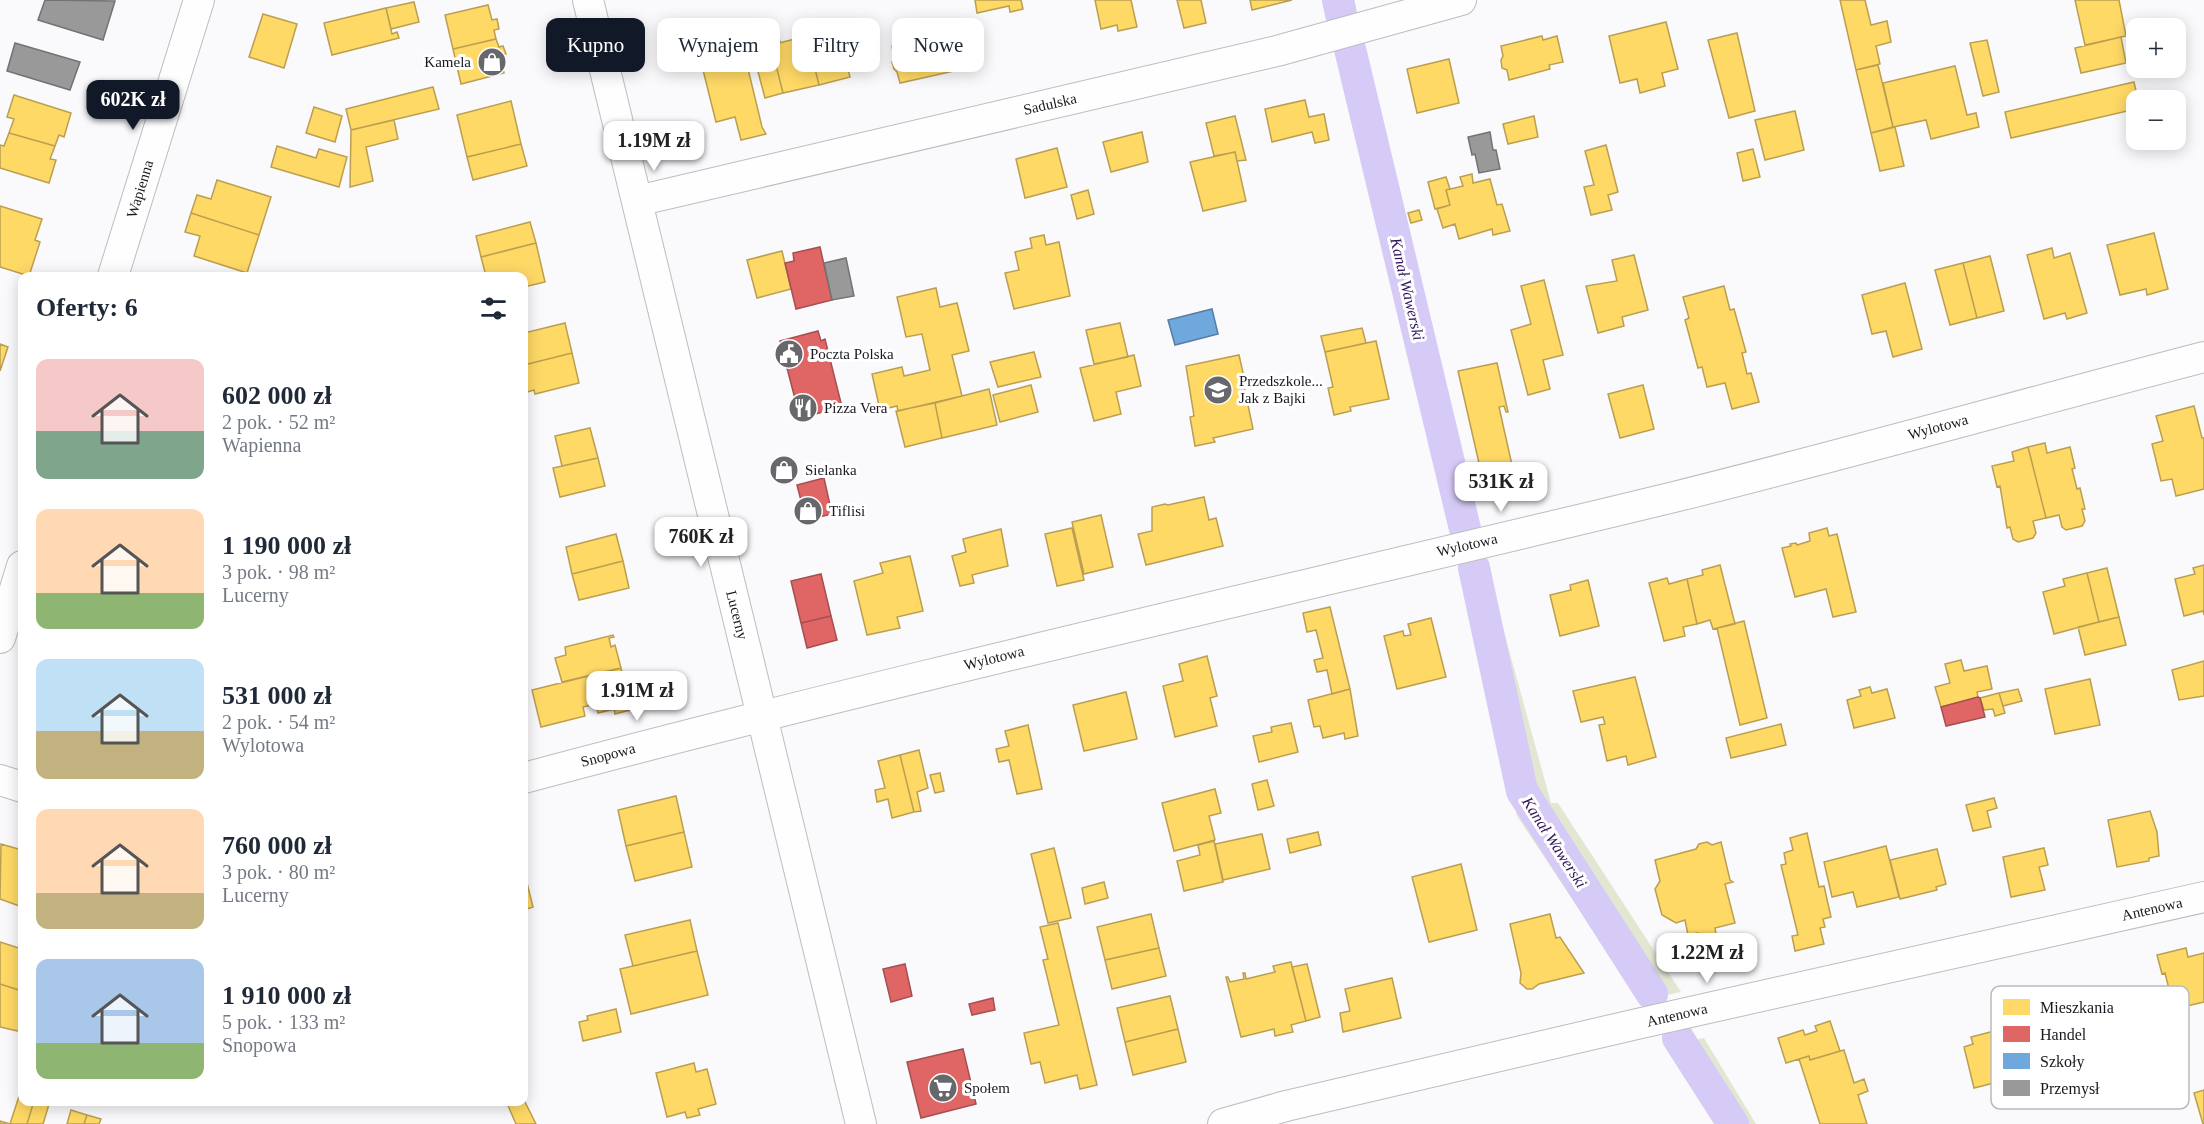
<!DOCTYPE html>
<html lang="pl">
<meta charset="utf-8">
<style>
body{margin:0;font-family:Georgia,serif;background:#f6f6f7;color:#1f2937;height:100vh;display:flex;flex-direction:column;font-size:22px;white-space:nowrap}
*{box-sizing:border-box;margin:0}
p{font-size:20px;color:#747a83}
.icon{flex:none;width:33px;height:33px;fill:none;stroke:currentColor;stroke-width:2;stroke-linecap:round;stroke-linejoin:round}
.map{position:relative;flex:1;overflow:hidden}
.sheet{position:absolute;left:18px;top:272px;width:510px;height:834px;display:flex;flex-direction:column;background:#fff;border-radius:12px;box-shadow:0 3px 15px #0003}
.sheet>*{flex:none}
.hud{position:absolute;left:546px;top:18px;width:570px;height:54px;display:flex;gap:12px}
.tools{position:absolute;left:2126px;top:18px;display:grid;gap:12px}
.tools a{display:grid;place-items:center;width:60px;height:60px;border-radius:12px;background:#fff;box-shadow:0 3px 15px #0003;font-size:30px}
.price{position:absolute;translate:-50% -51px;padding:0 14px;border-radius:12px;background:#fff;color:#222;font-size:20px;line-height:39px;filter:drop-shadow(0 2px 3px #0008)}
.price::after{content:'';position:absolute;left:50%;top:36px;width:18px;height:14px;margin-left:-9px;background:inherit;clip-path:polygon(0 0,100% 0,50% 100%)}
.price.on{background:#111827;color:#fff}
ul{padding:0;list-style:none}
li{display:flex;align-items:center;gap:18px;height:150px;padding:0 18px}
li span{display:grid;place-items:center;flex:none;width:168px;height:120px;border-radius:12px;color:#555}
li>.icon{margin-inline-start:auto}
span .icon{width:72px;height:72px;fill:#fffc;stroke-width:1}
li b{font-size:26px}
h2{display:flex;justify-content:space-between;align-items:center;height:72px;padding:0 18px;font-size:26px}
.chip{padding:0 21px;border-radius:12px;background:#fff;box-shadow:0 3px 15px #0003;font-size:21px;line-height:54px}
.chip.on{background:#111827;color:#fff}
.map>svg:first-child{display:block}
.green{fill:#e2e7d2}
.homes{fill:#ffd966;stroke:#ba9f51;stroke-width:1.5}
.shops{fill:#e06666;stroke:#a54f51;stroke-width:1.5}
.schools{fill:#6fa8dc;stroke:#567da3;stroke-width:1.5}
.industry{fill:#999;stroke:#737274;stroke-width:1.5}
.lines{fill:none;stroke-linecap:round;stroke-linejoin:round}
.canal{stroke:#d6caf6;stroke-width:32}
.minor-casing{stroke:#bdbcc1;stroke-width:32}
.minor{stroke:#fefeff;stroke-width:30}
.labels{text-anchor:middle;stroke-width:6;stroke-linejoin:round;paint-order:stroke}
.poi-label{font-size:15px;fill:#1a181f;stroke:#fff;text-anchor:start}
.street-label{font-size:15px;fill:#1a181f;stroke:#fff}
.water-label{font-size:16px;font-style:italic;fill:#32165b;stroke:#fff}
.key{fill:#fff;stroke:#bababc;stroke-width:1.5}
.key-label{font-size:16px;fill:#1a181f}
</style>
<div class="map">
<svg width="2204" height="1124" viewBox="0 0 2204 1124">
<rect width="100%" height="100%" fill="#faf9fc"/>
<path class="green" d="M1364 45 1475 529 1458 532 1398 291H1392L1338 51Z
M1484 559 1551 803H1558L1681 992 1640 1001 1517 816 1459 565Z
M1704 1038 1756 1124H1723L1672 1045Z"/>
<path class="homes" d="M975 0H1021L1023 9 1010 12 1009 6 977 13Z
M1095 0H1131L1137 27 1118 31 1117 25 1101 29Z
M1177 0H1201L1206 23 1184 28Z
M1250 0H1292L1252 10Z
M1840 0H1865L1871 25 1887 21 1891 42 1876 46 1880 64 1856 70Z
M2075 0H2119L2126 36 2085 45Z
M414 2 419 22 391 29 386 8Z
M488 5 492 20 497 19 499 29 494 30 496 39 453 49 445 15Z
M386 8 392 34 397 32 399 38 332 55 324 23Z
M263 14 297 24 284 68 249 57Z
M1666 22 1678 69 1662 73 1665 86 1640 93 1637 79 1620 83 1609 36Z
M777 27 780 42 771 45 783 93 765 98 748 34Z
M839 33 850 77 819 85 808 40Z
M945 33 946 38 961 34 968 63 953 67 954 71 900 83 897 72 894 69 892 62 894 58 892 46 910 42V40Z
M1737 33 1755 111 1729 118 1708 40Z
M807 36 819 85 783 93 771 45Z
M1542 36 1543 40 1557 36 1563 62 1549 65 1550 69 1509 80 1507 70 1502 68 1501 60 1503 56 1501 46Z
M2121 37 2126 63 2081 73 2075 48Z
M496 39 499 47 503 46 506 54 500 55 504 73 461 84 453 49Z
M1987 40 1999 92 1983 96 1970 43Z
M743 48 762 127 766 134 741 140 735 117 716 122 700 58Z
M1449 59 1459 103 1417 113 1407 69Z
M1878 65 1893 127 1871 133 1856 70Z
M1955 66 1967 115 1976 113 1979 127 1931 139 1926 120 1893 127 1883 83Z
M2134 82 2138 100H2136V109L2011 138 2005 112Z
M433 87 439 109 351 130 346 109Z
M14 95 71 113 64 137 59 135 55 146 9 133 14 119 7 117Z
M1305 100 1309 117 1324 114 1329 140 1315 143 1312 132 1272 142 1265 109Z
M511 101 521 144 467 157 457 115Z
M314 107 342 116 335 142 306 133Z
M1795 111 1804 150 1765 160 1755 120Z
M1235 116 1246 160 1237 161 1235 152 1214 156 1206 123Z
M1534 116 1538 137 1508 144 1503 124Z
M394 120 398 139 366 147 373 181 350 187 351 130Z
M1895 127 1904 166 1880 171 1871 133Z
M1142 132 1148 162 1111 172 1103 142Z
M9 133 55 146 50 159 56 160 49 183 0 168V145L4 146Z
M521 144 527 166 473 180 467 157Z
M1606 145 1618 192 1608 195 1612 210 1591 215 1584 187 1594 185 1585 151Z
M277 146 316 158 319 149 347 157 339 187 271 167Z
M1057 148 1067 187 1025 198 1016 159Z
M1753 149 1760 177 1743 181 1737 153Z
M1235 152 1246 201 1203 211 1190 162Z
M1472 174 1473 183 1490 179 1497 205 1502 204 1510 231 1493 235 1492 229 1459 239 1455 224 1443 228 1437 209 1450 205 1446 190 1463 186 1460 177Z
M1446 177 1450 189 1446 190 1450 205 1435 209 1428 182Z
M217 180 271 197 259 235 191 213 197 195 211 199Z
M1088 190 1094 214 1077 219 1071 195Z
M0 206 42 219 35 240 40 242 29 276 0 267Z
M1419 210 1422 220 1411 223 1408 213Z
M191 213 259 235 247 273 194 256 200 236 185 232Z
M530 222 536 243 481 257 476 236Z
M2154 233 2168 289 2147 295 2146 289 2120 295 2107 245Z
M1044 235 1046 245 1059 242 1070 296 1014 309 1005 273 1019 270 1015 252 1032 248 1030 238Z
M536 243 545 282 524 287V276H486L481 257Z
M2052 248 2054 258 2070 253 2087 313 2067 319 2065 313 2044 319 2027 255Z
M782 251 791 289 757 298 747 260Z
M1634 255 1648 310 1622 317 1624 326 1598 333 1586 286 1617 281 1612 260Z
M1990 256 2004 311 1977 318 1963 263Z
M1963 263 1977 318 1950 325 1935 270Z
M1544 280 1563 355 1543 360 1550 389 1528 395 1511 330 1531 324 1521 286Z
M1905 283 1922 349 1893 357 1886 331 1872 334 1862 295Z
M1724 286 1730 310 1734 309 1746 352 1742 353 1747 374 1751 373 1759 402 1732 409 1725 383 1707 387 1702 367 1698 368 1685 320 1689 318 1683 297Z
M936 288 940 307 957 303 969 351 952 355 962 396 898 411 897 406 880 410 872 374 902 367 904 376 930 370 922 334 906 337 897 297Z
M565 323 572 353 524 365V333Z
M1120 323 1128 357 1094 364 1086 330Z
M1362 328 1366 343 1325 352 1321 336Z
M1376 341 1389 399 1350 407 1351 411 1334 415 1328 388 1333 387 1325 352Z
M0 344 8 347 0 371Z
M1034 352 1041 377 998 387 990 362Z
M572 353 579 383 535 394 534 390 524 393V365Z
M1134 355 1141 386 1116 392 1121 414 1094 421 1080 368Z
M1239 355 1246 386H1244L1253 429 1213 438 1215 442 1195 446 1190 417 1194 416 1186 366Z
M1497 363 1508 412H1506L1504 406 1499 407 1512 465 1481 472 1458 371Z
M1031 385 1038 412 1000 422 993 395Z
M1643 385 1654 429 1620 438 1608 394Z
M989 389 997 425 942 438 935 403Z
M935 403 942 438 905 447 896 411Z
M2194 406 2202 438H2204V489L2176 496 2172 479 2161 481 2152 444 2163 441 2156 416Z
M590 428 598 458 562 466 555 436Z
M2045 443 2047 453 2070 447 2075 468 2072 469 2077 489 2080 488 2085 509H2082L2085 521 2082 526 2066 530 2062 527 2059 515 2046 518 2028 447Z
M2028 447 2046 518 2033 521 2036 533 2033 538 2018 542 2013 539 2010 527 2007 528 2000 486 1997 487 1992 466 2014 461 2012 452Z
M598 458 605 486 560 497 553 468Z
M1204 497 1209 520 1216 518 1223 546 1146 565 1138 534 1152 531V507L1165 504 1168 505Z
M1101 515 1113 567 1084 574 1072 522Z
M1072 528 1084 580 1057 586 1045 534Z
M1827 528 1829 536 1837 534 1856 612 1833 617 1826 589 1795 597 1782 548 1791 546 1790 544 1796 543 1797 545 1810 541 1809 533Z
M1001 529 1008 566 972 575 974 583 960 586 952 556 966 552 963 539Z
M616 534 623 561 572 574 566 547Z
M910 556 923 611 897 617 900 628 867 635 854 581 883 573 880 563Z
M623 561 629 588 579 600 572 574Z
M1720 565 1735 624 1713 629 1710 620 1697 624 1687 579 1703 575 1702 570Z
M2204 565V615L2203 611 2184 616 2175 579 2195 574 2193 568Z
M2107 568 2119 617 2099 622 2087 573Z
M2087 573 2099 622 2054 634 2043 592 2065 586 2063 579Z
M1667 578 1669 584 1687 579 1697 624 1683 627 1685 636 1664 641 1649 583Z
M1588 580 1599 626 1560 636 1550 595 1571 590 1570 585Z
M1330 607 1350 689 1332 694 1327 670 1317 672 1314 660 1323 658 1316 630 1307 632 1303 613Z
M2119 617 2126 645 2085 655 2078 627Z
M1431 618 1446 677 1397 689 1384 636 1403 631 1404 636 1411 635 1408 624Z
M1744 621 1767 718 1740 725 1717 628Z
M613 635 614 637 609 638 611 647 615 645 621 668 562 682 555 658 566 655 565 647Z
M1207 656 1217 696 1210 698 1217 726 1175 737 1163 686 1183 681 1179 664Z
M1961 660 1964 671 1987 666 1992 689 1977 692 1978 697 1941 707 1935 687 1950 683 1945 664Z
M2204 661V696L2179 700 2172 670Z
M621 668 627 694 645 689 649 705 615 714 614 709 598 713 596 704 583 707 585 716 541 727 532 690Z
M1635 677 1656 757 1628 765 1626 756 1607 761 1599 725 1605 724 1603 717 1581 722 1573 691Z
M2090 679 2100 725 2055 734 2045 689Z
M1870 687 1872 693 1887 689 1895 718 1854 728 1847 700 1861 696 1859 690Z
M1350 689 1358 736 1345 739 1344 733 1323 738 1320 726 1314 727 1308 700Z
M2018 689 2022 701 2003 706 1999 693Z
M1126 692 1137 739 1084 751 1073 705Z
M1999 693 2005 713 1995 716 1993 709 1984 710 1980 698Z
M1291 723 1298 752 1259 762 1253 736 1272 732 1271 727Z
M1781 724 1786 745 1731 758 1726 738Z
M1028 725 1042 789 1017 794 1009 760 999 762 996 749 1009 746 1005 731Z
M919 750 928 788 917 792 921 811 914 812 900 755Z
M900 755 914 812 892 818 888 799 877 802 875 790 885 788 878 761Z
M940 773 944 791 935 793 930 775Z
M1267 780 1274 806 1258 810 1252 784Z
M1215 789 1221 813 1209 816 1215 840 1174 851 1162 803Z
M676 796 684 832 626 846 618 810Z
M1994 798 1997 808 1987 811 1991 827 1973 831 1966 805Z
M2150 811 2157 832 2159 856 2149 858V861L2117 867 2108 820Z
M684 832 692 867 635 881 626 846Z
M1318 832 1321 845 1290 853 1287 839Z
M1807 833 1819 887 1824 886 1831 917 1823 919 1825 927 1820 928 1824 944 1795 951 1792 936 1798 935 1781 865 1786 864 1784 853 1793 850 1790 838Z
M1262 834 1270 869 1223 880 1215 844Z
M1214 841 1223 882 1184 891 1177 861 1200 855 1198 845Z
M1707 842 1712 845 1721 842 1730 880 1733 882 1725 884 1735 923 1715 928 1716 934 1699 938 1698 933 1688 935 1685 920 1676 923 1662 915 1655 889 1660 881 1655 860 1696 849 1699 844Z
M1 844 22 850V913L20 912 22 907 0 899Z
M1886 846 1899 897 1857 907 1853 892 1832 897 1824 862Z
M1054 848 1071 918 1048 923 1031 854Z
M2044 848 2048 865 2039 867 2045 890 2011 897 2003 857Z
M1937 849 1946 884 1936 887 1937 890 1900 899 1890 860Z
M1461 864 1477 930 1429 942 1412 877Z
M524 871 533 907 524 910Z
M1104 882 1108 898 1085 904 1082 888Z
M1151 914 1159 948 1105 960 1097 927Z
M1550 914 1556 938 1560 937 1584 973 1539 984 1532 989H1527L1520 983 1521 973 1510 924Z
M690 920 697 951 633 966 625 935Z
M1058 923 1097 1085 1080 1089 1077 1075 1045 1083 1040 1062 1031 1064 1024 1033 1059 1025 1043 960 1048 959 1040 927Z
M0 942 22 949V991L0 984Z
M1159 948 1166 976 1112 989 1105 960Z
M2186 948 2188 957 2204 953V1002L2174 1009 2165 973 2162 974 2157 955Z
M697 951 708 995 631 1014 620 969Z
M1291 962 1306 1021 1291 1025 1293 1032 1275 1036 1274 1029 1241 1037 1226 977H1228L1230 982 1244 979 1243 973H1245L1246 979 1275 972 1273 966Z
M1307 964 1320 1017 1306 1021 1292 967Z
M1392 978 1401 1018 1343 1032 1340 1013 1350 1011 1345 989Z
M0 984 22 991V1032L0 1027Z
M1170 996 1178 1029 1125 1042 1117 1008Z
M616 1009 621 1032 583 1041 579 1022 588 1020 587 1016Z
M1830 1021 1840 1051 1810 1060 1809 1056 1786 1063 1778 1038 1803 1030 1805 1035 1817 1031 1815 1026Z
M2006 1028 2018 1083 1995 1089 1994 1083 1974 1088 1964 1047 1973 1044 1971 1037Z
M1178 1029 1186 1062 1133 1075 1125 1042Z
M1844 1050 1854 1083 1864 1079 1868 1091 1858 1095 1867 1124H1820L1799 1059 1809 1056 1810 1060Z
M694 1063 696 1072 707 1069 716 1104 698 1109 700 1115 687 1118 685 1112 667 1117 656 1073Z
M21 1090 22 1101H34L27 1124H0V1121L10 1124Z
M2204 1090V1124H2203L2194 1093Z
M524 1100 536 1124H516L506 1101Z
M34 1101H50L43 1124H27Z
M71 1110 87 1115 84 1124H67Z
M87 1115 101 1119 99 1124H84Z"/>
<path class="shops" d="M820 247 832 300 796 309 785 263 794 261 793 253Z
M818 331 821 341 825 339 842 407 800 418 780 341Z
M824 478 832 514 806 520 797 485Z
M821 574 831 616 801 623 791 581Z
M831 616 837 640 807 648 801 623Z
M1978 697 1980 698 1985 717 1946 726 1941 707Z
M905 964 912 996 891 1002 883 969Z
M993 998 995 1010 972 1015 969 1004Z
M963 1049 976 1104 921 1118 907 1062Z"/>
<path class="schools" d="M1212 309 1218 334 1175 345 1168 320Z"/>
<path class="industry" d="M45 0 115 1 103 40 38 20Z
M15 43 80 62 70 90 7 71Z
M1490 132 1493 150H1496L1500 169 1479 173 1475 154 1472 155 1468 137Z
M846 258 854 296 832 300 824 263Z"/>
<g class="lines">
<path class="canal" d="M1338 0 1341 14
M1350 49 1465 529
M1474 568 1522 791 1652 994
M1678 1038 1733 1124"/>
<g class="minor-casing">
<path id="minor" d="M588 0 861 1124
M637 201 1277 51 1461 0
M113 276 199 0
M0 638 22 566
M524 778C905 676 1290 590 1674 497 1851 453 2027 403 2204 357
M0 780 22 787
M1223 1124 1286 1106 1637 1024 2204 897"/>
</g>
<use href="#minor" class="minor"/>
</g>
<defs>
<g id="shop-disc" transform="scale(1.5)"><circle r="9.5" fill="#68676c" stroke="#fff"/><path d="M-5-2.5h2.3a2.7 3.5 0 0 1 5.4 0H5L5.5 6h-11ZM-1.5-2.5h3a1.5 2.3 0 0 0-3 0Z" fill="#fff"/></g>
<g id="civic-disc" transform="scale(1.5)"><circle r="9.5" fill="#68676c" stroke="#fff"/><path d="M-.6-6.5H3V-4.5H.6V-3L4-1V1h2V6H-6V1h2V-1L-.6-3ZM-1.2 2.5V6h2.4V2.5Z" fill="#fff"/></g>
<g id="school-disc" transform="scale(1.5)"><circle r="9.5" fill="#68676c" stroke="#fff"/><path d="M0-5L7-2L0 1L-7-2ZM-4 1L0 2.5L4 1V4Q0 6-4 4Z" fill="#fff"/></g>
<g id="restaurant-disc" transform="scale(1.5)"><circle r="9.5" fill="#68676c" stroke="#fff"/><path d="M-5-6h1v4h1v-4h1v4h1v-4h1v5L-1.5 .5V6h-2V.5L-5-1ZM5-6V6H3V1.5H1.5Q1.5-4 5-6Z" fill="#fff"/></g>
<g id="supermarket-disc" transform="scale(1.5)"><circle r="9.5" fill="#68676c" stroke="#fff"/><path d="M-6-5.5h2.5l.6 2H6L4.5 2H-2.5L-4.4-4H-6ZM-1.5 3.2a1.3 1.3 0 1 0 .1 0ZM3 3.2a1.3 1.3 0 1 0 .1 0Z" fill="#fff"/></g>
</defs>
<g fill-rule="evenodd">
<use href="#shop-disc" x="492" y="62"/>
<use href="#civic-disc" x="789" y="354"/>
<use href="#school-disc" x="1218" y="390"/>
<use href="#restaurant-disc" x="803" y="408"/>
<use href="#shop-disc" x="784" y="470"/>
<use href="#shop-disc" x="808" y="511"/>
<use href="#supermarket-disc" x="943" y="1088"/>
</g>
<g class="labels">
<g class="poi-label">
<text x="471" y="67" text-anchor="end">Kamela</text>
<text x="810" y="359">Poczta Polska</text>
<text x="1239" y="386">Przedszkole...<tspan x="1239" dy="17">Jak z Bajki</tspan></text>
<text x="824" y="413">Pizza Vera</text>
<text x="805" y="475">Sielanka</text>
<text x="829" y="516">Tiflisi</text>
<text x="964" y="1093">Społem</text>
</g>
<g class="street-label">
<text transform="translate(1050 104) rotate(-13)" y="5">Sadulska</text>
<text transform="translate(140 189) rotate(-73)" y="5">Wapienna</text>
<text transform="translate(1938 427) rotate(-15)" y="5">Wylotowa</text>
<text transform="translate(1467 545) rotate(-13)" y="5">Wylotowa</text>
<text transform="translate(737 615) rotate(76)" y="5">Lucerny</text>
<text transform="translate(994 658) rotate(-14)" y="5">Wylotowa</text>
<text transform="translate(608 755) rotate(-15)" y="5">Snopowa</text>
<text transform="translate(2152 909) rotate(-13)" y="5">Antenowa</text>
<text transform="translate(1677 1015) rotate(-13)" y="5">Antenowa</text>
</g>
<g class="water-label">
<text transform="translate(1408 289) rotate(77)" y="6">Kanał Wawerski</text>
<text transform="translate(1555 842) rotate(57)" y="6">Kanał Wawerski</text>
</g>
</g>
<rect x="1991" y="986" width="198" height="123" rx="9" class="key"/>
<rect x="2003" y="999" width="27" height="16" fill="#ffd966"/>
<rect x="2003" y="1026" width="27" height="16" fill="#e06666"/>
<rect x="2003" y="1053" width="27" height="16" fill="#6fa8dc"/>
<rect x="2003" y="1080" width="27" height="16" fill="#999"/>
<g class="key-label">
<text x="2040" y="1013">Mieszkania</text>
<text x="2040" y="1040">Handel</text>
<text x="2040" y="1067">Szkoły</text>
<text x="2040" y="1094">Przemysł</text>
</g>
</svg>
<div class="tools">
<a>+</a>
<a>−</a>
</div>
<b class="price on" style="left:133px;top:131px">602K zł</b>
<b class="price" style="left:654px;top:172px">1.19M zł</b>
<b class="price" style="left:1501px;top:513px">531K zł</b>
<b class="price" style="left:701px;top:568px">760K zł</b>
<b class="price" style="left:637px;top:722px">1.91M zł</b>
<b class="price" style="left:1707px;top:984px">1.22M zł</b>
<div class="hud">
<a class="chip on">Kupno</a>
<a class="chip">Wynajem</a>
<a class="chip">Filtry</a>
<a class="chip">Nowe</a>
</div>
<section class="sheet">
<h2>Oferty: 6<svg class="icon" aria-label="filters" viewBox="0 0 24 24"><path d="M4 7h16M4 17h16"/><circle cx="9" cy="7" r="2"/><circle cx="15" cy="17" r="2"/></svg></h2>
<ul>
<li><span style="background:linear-gradient(#f6c9c9 60%,#7fa58c 0)"><svg class="icon" aria-label="home" viewBox="0 0 24 24"><path d="M3 11l9-7 9 7M6 9v11h12V9"/></svg></span><div><b>602 000 zł</b><p>2 pok. · 52 m²</p><p>Wapienna</p></div></li>
<li><span style="background:linear-gradient(#ffd9b3 70%,#8fb573 0)"><svg class="icon" aria-label="home" viewBox="0 0 24 24"><path d="M3 11l9-7 9 7M6 9v11h12V9"/></svg></span><div><b>1 190 000 zł</b><p>3 pok. · 98 m²</p><p>Lucerny</p></div></li>
<li><span style="background:linear-gradient(#bfe0f5 60%,#c2b280 0)"><svg class="icon" aria-label="home" viewBox="0 0 24 24"><path d="M3 11l9-7 9 7M6 9v11h12V9"/></svg></span><div><b>531 000 zł</b><p>2 pok. · 54 m²</p><p>Wylotowa</p></div></li>
<li><span style="background:linear-gradient(#ffd9b3 70%,#c2b280 0)"><svg class="icon" aria-label="home" viewBox="0 0 24 24"><path d="M3 11l9-7 9 7M6 9v11h12V9"/></svg></span><div><b>760 000 zł</b><p>3 pok. · 80 m²</p><p>Lucerny</p></div></li>
<li><span style="background:linear-gradient(#a9c7e8 70%,#8fb573 0)"><svg class="icon" aria-label="home" viewBox="0 0 24 24"><path d="M3 11l9-7 9 7M6 9v11h12V9"/></svg></span><div><b>1 910 000 zł</b><p>5 pok. · 133 m²</p><p>Snopowa</p></div></li>
</ul>
</section>
</div>
